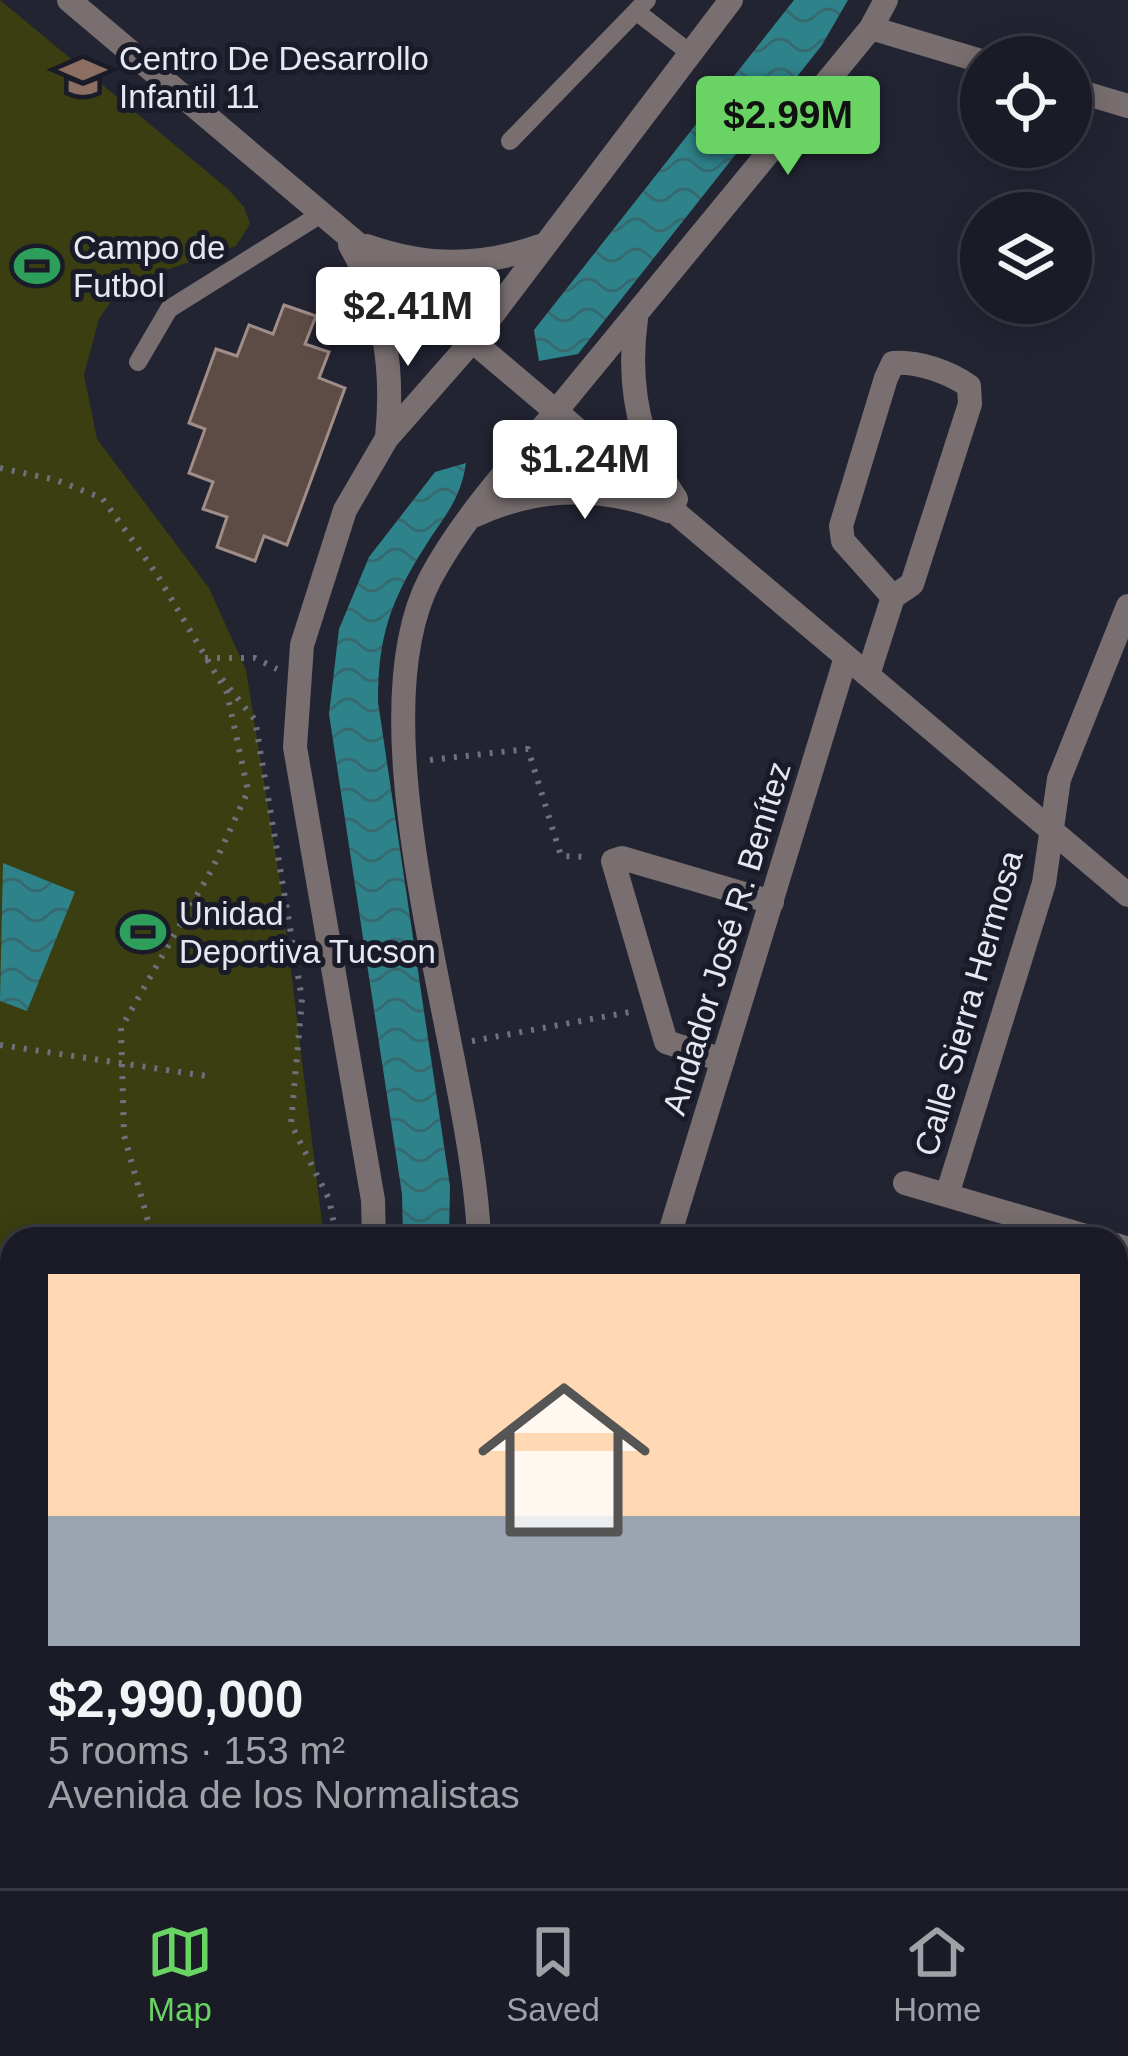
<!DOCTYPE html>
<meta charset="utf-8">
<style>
body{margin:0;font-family:Arial,sans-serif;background:#272832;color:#f1f3f6;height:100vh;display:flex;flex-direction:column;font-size:45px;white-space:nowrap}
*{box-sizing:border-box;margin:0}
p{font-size:39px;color:#9fa1a7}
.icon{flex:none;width:66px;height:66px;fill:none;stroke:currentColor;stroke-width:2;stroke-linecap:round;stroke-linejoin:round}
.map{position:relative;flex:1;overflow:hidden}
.drawer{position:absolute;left:0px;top:1227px;width:1128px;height:663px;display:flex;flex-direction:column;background:#1a1b26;border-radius:36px 36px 0 0;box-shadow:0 6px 30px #0003,0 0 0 3px #383943}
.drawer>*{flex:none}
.controls{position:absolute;left:960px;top:36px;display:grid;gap:24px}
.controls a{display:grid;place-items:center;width:132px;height:132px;border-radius:50%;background:#1a1b26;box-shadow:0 6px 30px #0003,0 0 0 3px #383943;font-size:60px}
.price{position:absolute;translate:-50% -102px;padding:0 27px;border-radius:12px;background:#fff;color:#222;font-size:39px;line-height:78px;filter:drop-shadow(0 3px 6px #0008)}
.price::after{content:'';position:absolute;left:50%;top:72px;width:36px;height:27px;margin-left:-18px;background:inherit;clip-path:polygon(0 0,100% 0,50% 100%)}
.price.active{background:#69d464;color:#111}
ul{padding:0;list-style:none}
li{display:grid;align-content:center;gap:24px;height:636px;padding:0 48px}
li span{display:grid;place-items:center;height:372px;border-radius:0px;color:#555}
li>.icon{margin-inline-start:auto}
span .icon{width:216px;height:216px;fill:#fffc;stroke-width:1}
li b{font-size:51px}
.tabs{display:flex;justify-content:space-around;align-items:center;height:168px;border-top:3px solid #383943;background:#1a1b26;font-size:33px;color:#9fa1a7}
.tabs a{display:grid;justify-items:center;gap:6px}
.tabs .active{color:#69d464}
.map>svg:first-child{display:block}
.green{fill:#3a3e10}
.water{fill:url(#water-waves)}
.building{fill:#5d4b46;stroke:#a18d87;stroke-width:3}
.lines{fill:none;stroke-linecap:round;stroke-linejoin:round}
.path{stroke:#6e707c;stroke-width:6;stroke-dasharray:3 9;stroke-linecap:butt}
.service{stroke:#796f70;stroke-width:18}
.minor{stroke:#796f70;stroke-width:24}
.tertiary{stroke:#796f70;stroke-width:24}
.labels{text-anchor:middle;stroke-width:10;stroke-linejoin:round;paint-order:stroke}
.poi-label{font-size:33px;fill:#e6e7f1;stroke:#191b28;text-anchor:start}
.street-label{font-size:33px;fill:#e6e7f1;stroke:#191b28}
</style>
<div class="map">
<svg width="1128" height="1888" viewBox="0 0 1128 1888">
<defs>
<pattern id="water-waves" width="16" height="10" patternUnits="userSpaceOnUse" patternTransform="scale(3)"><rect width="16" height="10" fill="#2e828a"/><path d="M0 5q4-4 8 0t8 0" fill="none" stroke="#376a70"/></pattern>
</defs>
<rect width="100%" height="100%" fill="#222432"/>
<path class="green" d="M0 0 228 189 244 207 250 224 236 246 122 285 99 319 84 375 97 439 209 588 246 670 280 881 324 1239H12V1878H169L165 1888H0Z"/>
<path class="water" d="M794 0H848L822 45 578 354 539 361 534 330Z
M466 463C461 499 445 515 426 545 390 601 378 637 378 702L450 1186 449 1239H403L402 1194 329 714 339 629 369 557 435 472Z
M3 863 75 892 27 1011 0 1001Z"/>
<path class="building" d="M284 305 316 316 305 344 329 352 319 378 345 388 287 545 264 536 255 561 217 547 227 517 203 509 213 482 189 473 205 429 189 423 216 349 237 356 249 325 273 334Z"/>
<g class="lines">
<path class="path" d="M0 468 56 480 102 498 156 573 227 693 248 791 212 869 121 1028 124 1135 153 1239
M205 658H255L277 669
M222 679 255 720 302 999 291 1124 329 1199 337 1239
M430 760 528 749 561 856 590 857
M472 1041 630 1012
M0 1045 213 1077
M0 1289H12
M0 1532 12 1544
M0 1691 12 1674
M165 1888 169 1878"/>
<path class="service" d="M637 12 690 53
M510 141 647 0
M138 362 169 309 321 214"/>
<path class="minor" d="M871 28 981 61
M1071 89 1128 106
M474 339 731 0
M557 410 871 28 886 0
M868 675 893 597 912 584 970 404 969 386C949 372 918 361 893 363L886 378 841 526 843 541 893 597
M723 1060 666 1042 613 861 622 858 772 902
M905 1183 1096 1239
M947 1195 1044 883 1059 779 1128 606
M668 1239 846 657
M1116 1245 1128 1249
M764 1878 776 1888
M952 1888 956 1878"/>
<path class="tertiary" d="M69 0 1128 895
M350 245C385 306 394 369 387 437
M367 246C427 267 480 267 540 246
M636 319C627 385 638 445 676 499
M476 515C540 485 604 486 669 511
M374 1239 373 1200 295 747 302 645 345 510 387 438 474 339
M479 1239C473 1063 350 732 430 579 463 517 513 464 557 410
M198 1888 202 1878
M313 1888 317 1878"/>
</g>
<defs>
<g id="school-bare" transform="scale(3.6)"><path d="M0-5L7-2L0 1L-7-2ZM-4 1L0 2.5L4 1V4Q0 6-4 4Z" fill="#8d6e63" stroke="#191b28" stroke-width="2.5" paint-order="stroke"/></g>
<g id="stadium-bare" transform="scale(3.6)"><path d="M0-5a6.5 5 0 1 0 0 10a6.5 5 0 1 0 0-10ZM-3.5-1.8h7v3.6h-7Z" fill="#2e9e5b" stroke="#191b28" stroke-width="2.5" paint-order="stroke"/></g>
</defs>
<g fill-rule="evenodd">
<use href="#school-bare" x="83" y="77"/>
<use href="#stadium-bare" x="37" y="266"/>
<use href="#stadium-bare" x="143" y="932"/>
</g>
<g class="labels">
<g class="poi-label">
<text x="119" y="70">Centro De Desarrollo<tspan x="119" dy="38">Infantil 11</tspan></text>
<text x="73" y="259">Campo de<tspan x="73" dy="38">Futbol</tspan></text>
<text x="179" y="925">Unidad<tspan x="179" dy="38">Deportiva Tucson</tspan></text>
</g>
<g class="street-label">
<text transform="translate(726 938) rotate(-73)" y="12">Andador José R. Benítez</text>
<text transform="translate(968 1003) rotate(-74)" y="12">Calle Sierra Hermosa</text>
</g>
</g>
</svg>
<div class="controls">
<a><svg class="icon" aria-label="locate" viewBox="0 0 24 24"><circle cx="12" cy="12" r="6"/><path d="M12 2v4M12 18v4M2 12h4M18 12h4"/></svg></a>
<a><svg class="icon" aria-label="layers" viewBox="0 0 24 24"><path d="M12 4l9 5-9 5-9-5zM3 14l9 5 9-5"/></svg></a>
</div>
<b class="price active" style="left:788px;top:178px">$2.99M</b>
<b class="price" style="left:408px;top:369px">$2.41M</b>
<b class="price" style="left:585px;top:522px">$1.24M</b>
<section class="drawer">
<ul>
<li><span style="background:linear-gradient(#ffd9b3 65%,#9aa5b1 0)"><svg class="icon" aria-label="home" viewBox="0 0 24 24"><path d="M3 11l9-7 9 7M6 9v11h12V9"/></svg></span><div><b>$2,990,000</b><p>5 rooms · 153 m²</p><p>Avenida de los Normalistas</p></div></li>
</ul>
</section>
</div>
<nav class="tabs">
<a class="active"><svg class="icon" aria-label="map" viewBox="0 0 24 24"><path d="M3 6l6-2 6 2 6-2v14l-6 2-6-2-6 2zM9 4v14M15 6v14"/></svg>Map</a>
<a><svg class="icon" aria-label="saved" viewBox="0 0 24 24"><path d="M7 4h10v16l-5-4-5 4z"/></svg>Saved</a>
<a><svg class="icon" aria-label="home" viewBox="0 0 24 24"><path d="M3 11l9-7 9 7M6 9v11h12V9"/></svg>Home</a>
</nav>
